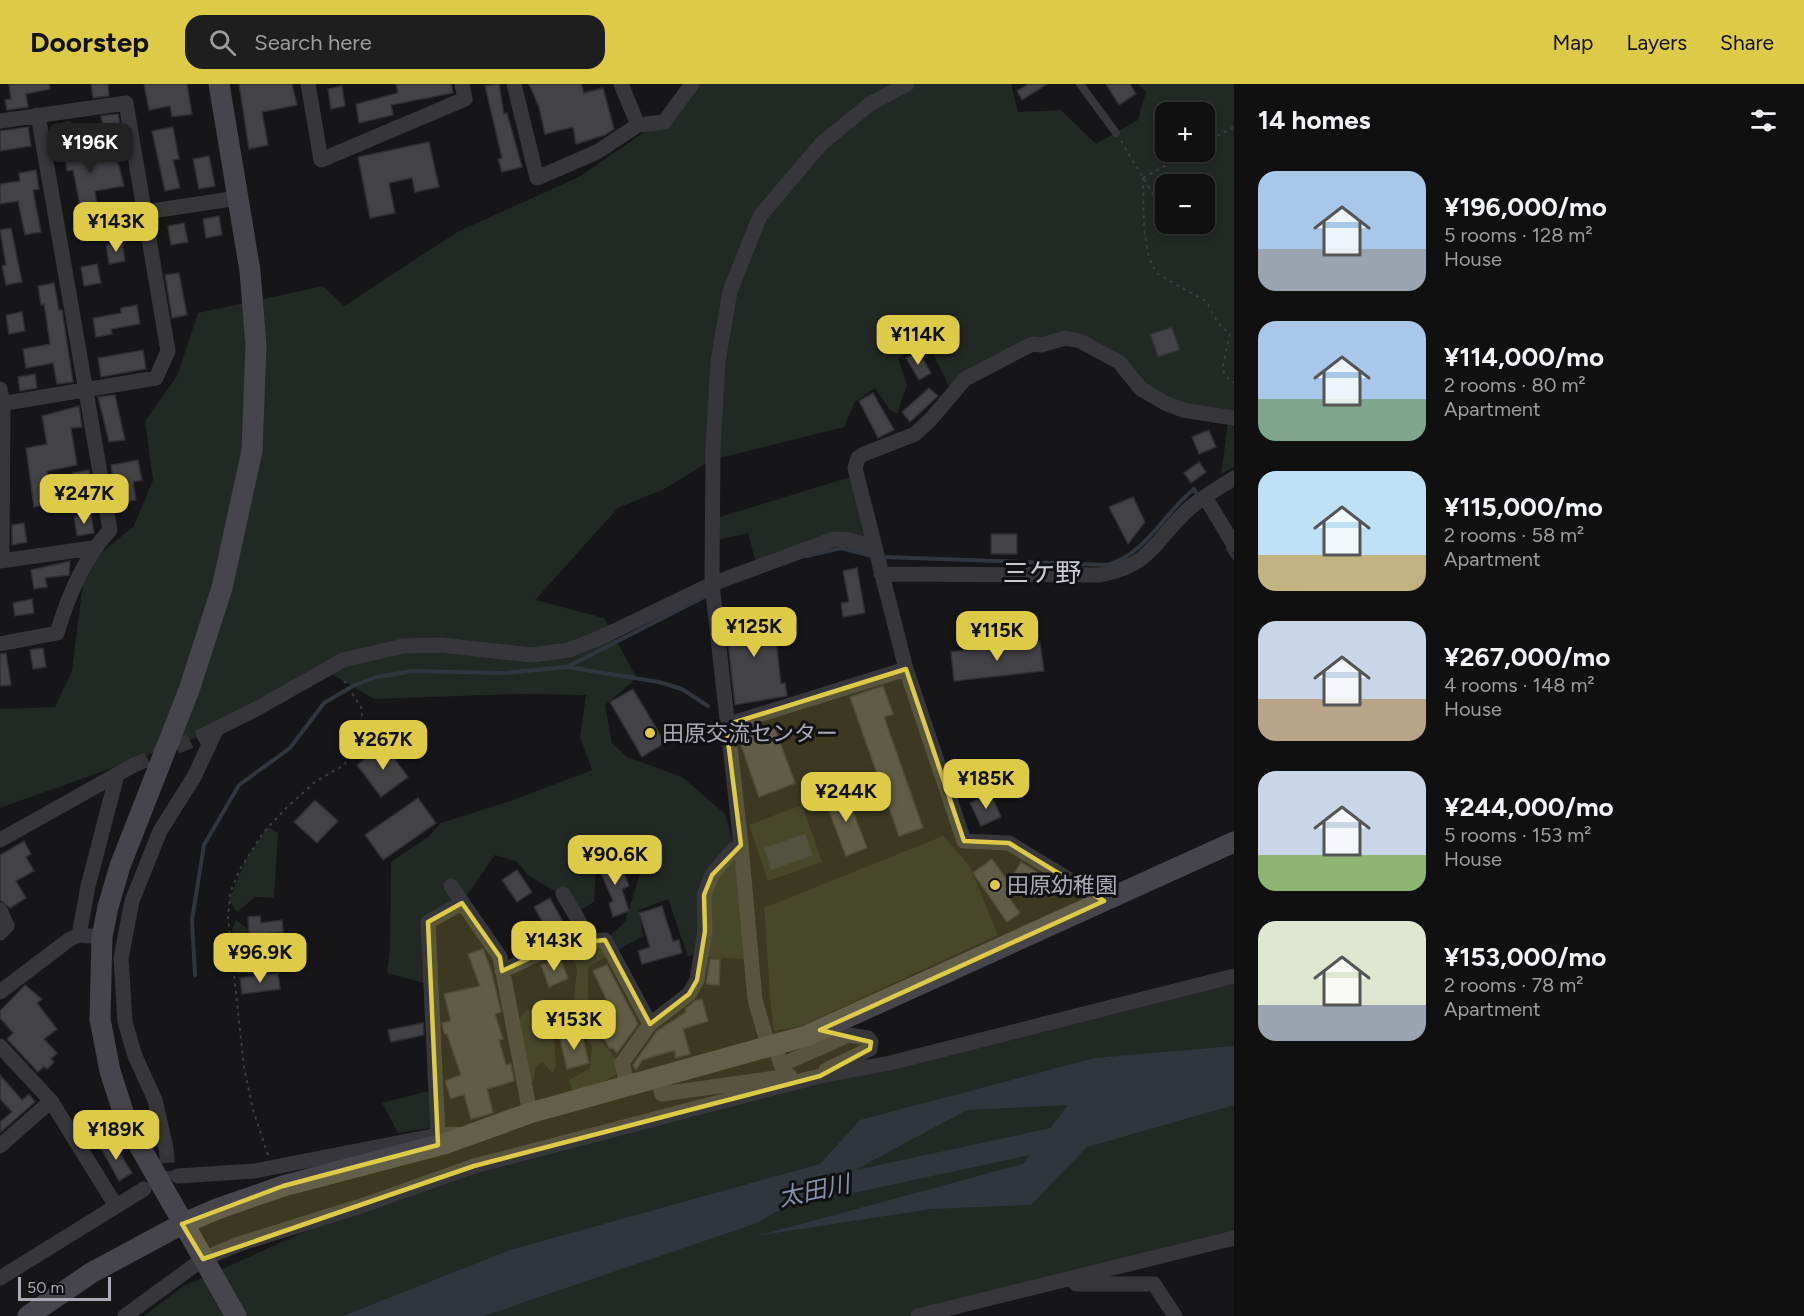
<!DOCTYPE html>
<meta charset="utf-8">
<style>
body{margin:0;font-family:Figtree,"Noto Sans JP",sans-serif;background:#1e1e1f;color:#f1f3f6;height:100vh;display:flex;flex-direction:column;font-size:22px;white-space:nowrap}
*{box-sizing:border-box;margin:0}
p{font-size:20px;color:#9c9d9f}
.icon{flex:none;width:33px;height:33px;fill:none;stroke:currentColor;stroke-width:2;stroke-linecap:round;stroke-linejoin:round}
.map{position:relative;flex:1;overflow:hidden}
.details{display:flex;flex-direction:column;background:#101011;width:570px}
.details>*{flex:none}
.buttons{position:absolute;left:1155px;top:18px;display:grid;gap:12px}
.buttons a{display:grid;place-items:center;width:60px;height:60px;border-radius:12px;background:#101011;box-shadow:0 3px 9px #0003,0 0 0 2px #303031;font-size:30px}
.scale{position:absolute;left:18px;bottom:15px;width:93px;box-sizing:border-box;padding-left:6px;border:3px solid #a9aab5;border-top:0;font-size:16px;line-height:21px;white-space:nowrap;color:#a9aab5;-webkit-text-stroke:4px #111012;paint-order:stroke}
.price{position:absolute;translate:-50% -51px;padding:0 14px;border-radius:12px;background:#ddca47;color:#111;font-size:20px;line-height:39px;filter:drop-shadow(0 2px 3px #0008)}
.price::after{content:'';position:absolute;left:50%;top:36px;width:18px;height:14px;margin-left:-9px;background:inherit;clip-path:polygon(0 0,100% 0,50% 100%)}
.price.on{background:#222;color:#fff}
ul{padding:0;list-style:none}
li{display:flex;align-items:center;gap:18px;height:150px;padding:0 24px}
li span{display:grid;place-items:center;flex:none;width:168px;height:120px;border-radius:18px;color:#555}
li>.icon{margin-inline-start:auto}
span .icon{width:72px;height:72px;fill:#fffc;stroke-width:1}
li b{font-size:26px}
h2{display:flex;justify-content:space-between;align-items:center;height:72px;padding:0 24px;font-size:26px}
header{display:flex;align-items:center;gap:36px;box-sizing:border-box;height:84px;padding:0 30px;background:#ddca47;color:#111}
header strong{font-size:28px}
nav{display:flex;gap:33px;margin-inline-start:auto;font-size:21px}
.search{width:420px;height:54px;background:#1e1e1f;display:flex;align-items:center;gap:15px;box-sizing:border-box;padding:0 21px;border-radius:18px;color:#9c9d9f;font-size:22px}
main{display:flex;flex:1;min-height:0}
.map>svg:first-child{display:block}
.green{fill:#222824;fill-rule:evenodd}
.water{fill:#30353e}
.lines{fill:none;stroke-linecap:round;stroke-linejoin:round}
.stream{stroke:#30353e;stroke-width:4}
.river{stroke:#30353e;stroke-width:22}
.building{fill:#434247;stroke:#302f33;stroke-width:1.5}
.street-tunnel{stroke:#333337;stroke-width:15;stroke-dasharray:15 8;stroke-linecap:butt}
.path{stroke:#3d3d42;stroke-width:2;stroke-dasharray:3 4.5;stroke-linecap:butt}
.lane{stroke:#37373b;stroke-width:8}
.street{stroke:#37373b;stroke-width:15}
.secondary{stroke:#45454b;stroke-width:21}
.marked{fill:#ddca47;fill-opacity:0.2;stroke:#ddca47;stroke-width:4.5;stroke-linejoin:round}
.poi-dot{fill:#ddca47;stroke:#111012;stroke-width:2}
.labels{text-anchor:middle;stroke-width:6;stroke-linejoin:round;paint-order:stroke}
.poi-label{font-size:22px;fill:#a9aab5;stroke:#111012;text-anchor:start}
.water-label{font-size:24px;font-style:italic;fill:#8391ad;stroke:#111012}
.quarter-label{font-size:26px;fill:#c9cad2;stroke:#111012}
</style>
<header>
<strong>Doorstep</strong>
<div class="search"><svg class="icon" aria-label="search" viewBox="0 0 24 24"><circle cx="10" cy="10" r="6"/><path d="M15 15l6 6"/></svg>Search here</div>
<nav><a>Map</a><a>Layers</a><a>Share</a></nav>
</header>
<main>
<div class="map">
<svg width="1234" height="1232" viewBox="0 0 1234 1232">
<rect width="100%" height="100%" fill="#161517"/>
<path class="green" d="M696 0H1011L1018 28 1061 26 1096 60 1138 36 1146 8 1138 0H1234V383L1221 390 1229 332 1172 322 1098 261 1032 260 952 309 927 257 898 274 907 301 897 330 889 325 875 304 855 318 844 343 712 376 664 405 618 424 535 516 604 534 637 594 605 621 612 659 627 673 682 693 725 730 733 757 713 794 735 773 747 875 700 873V867L688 873 668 815 639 826 643 852 588 883V924L578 923 574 917 577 886 570 858 605 856 625 838 639 793 653 761 629 759 596 782 594 818 574 830 561 811 528 791 516 777 495 771 460 821 428 838 424 899 387 889 390 865 391 778 428 753 441 739 513 716 592 686 580 653 586 611 521 610 374 615 325 586 204 651 0 724V625L55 623 72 587 85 482 134 442 153 396 145 337 177 292 198 229 323 202 344 222 459 147 579 93 669 31ZM1166 28H1204V68H1166ZM1166 100H1204V140H1166Z
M857 391 869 463 839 455 757 483 748 449 713 457V435Z
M802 721 822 778 768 797 749 741Z
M268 743 278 749 274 814 255 813 237 828 229 816 246 775Z
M943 752 969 781 998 851 801 942 774 947C768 906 768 865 764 824Z
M236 836 248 845 247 869 266 867 265 853 278 856C282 867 286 877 278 886L238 890 232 845Z
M1234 895V1154L914 1232H144L182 1203 364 1121 541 1063Z
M535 925 542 950 573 940H588C599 957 616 969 621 987L575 1016 569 996 590 984 592 962 581 946 554 954 556 982 553 989 542 978 536 983 533 998 524 999 514 940 526 927Z
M429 1007 430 1044 398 1049 382 1019Z"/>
<path class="water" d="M805 750 813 771 771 786 764 764Z
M1234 962V1021L1087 1063 1031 1121 931 1125 756 1152 1023 1080 1068 1021 967 1026 754 1140 484 1232H343L510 1166 820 1080 860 1036 1095 974Z"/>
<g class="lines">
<path class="stream" d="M1228 465 1234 474
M807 472 841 464 872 472
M883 473 1107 481C1145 471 1163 430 1194 405L1199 414
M567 583 708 511
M195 891 192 836 204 761 239 701 290 664 324 619 353 602 376 593 413 587 504 589 567 583 659 598 682 605 708 622"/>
<path class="river" d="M788 1112 1070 1051"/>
</g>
<path class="building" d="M9 0H49L50 5 26 10 28 23 7 26 5 16 11 15Z
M91 0H108L109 12 93 14Z
M144 0H187L192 30 172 33 170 22 149 26Z
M239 0H292L297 21 262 28 268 61 249 65Z
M396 0H451L453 9 391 21 393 31 359 39 356 20 398 9Z
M499 0 504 30 507 29 522 83 502 88 498 75 502 74 485 2Z
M529 0H581L584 9 603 4 614 45 605 51 576 60 573 43 545 50 539 23Z
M1028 0H1047L1022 16 1017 7Z
M1106 0H1130L1136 10 1119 21Z
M342 2 345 22 331 25 328 5Z
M118 30 121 46 104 49 101 32Z
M70 38 74 66 97 62 96 56 112 54 124 102 95 107 98 130 93 131 97 154 81 157 78 138 83 137 73 86 67 87 62 59 56 60 53 41Z
M28 43 31 62 0 67V47Z
M173 43 179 75 173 76 180 104 165 107 152 47Z
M429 58 439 103 415 108 412 94 389 99 395 129 370 134 358 73Z
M209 72 215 102 199 105 193 75Z
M36 86 39 105 33 106 41 148 25 151 18 117 0 120V100L20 97 19 89Z
M130 125 133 144 117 147 113 128Z
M219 132 222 151 206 154 203 135Z
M184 139 188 158 171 161 168 142Z
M11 144 22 198 6 201 2 182 6 181 0 146Z
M122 158 125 177 109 180 106 161Z
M97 180 101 199 84 202 81 183Z
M179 189 187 231 172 234 165 191Z
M54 199 59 226H62L73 298 57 300 53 279 26 284 23 265 50 260 44 220 41 221 38 202Z
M137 221 140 240 111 245 112 250 96 253 93 234 121 229V224Z
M22 228 25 247 9 250 6 231Z
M1172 243 1180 266 1158 273 1150 250Z
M143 266 146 285 101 293 98 274Z
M918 267 931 289 919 296 906 274Z
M35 290 37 304 20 307 18 293Z
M929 304 938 312 910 338 902 328Z
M873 309 894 346 878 354 859 317Z
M115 311 125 356 109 358 98 313Z
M79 322 82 343 71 344 77 381 47 387 50 420 34 423 26 364 47 360 42 332Z
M1209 346 1216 363 1199 370 1192 353Z
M138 376 142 396 133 398 136 416 117 419 111 381Z
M1199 378 1206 388 1191 399 1184 389Z
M89 386 92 405 76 408 73 389Z
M1133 413 1145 438 1128 460 1109 423Z
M91 430 94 449 77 452 74 433Z
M24 439 27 458 12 461V441Z
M991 450H1017V470H991Z
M70 477 69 491 45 494 47 503 34 505 31 486Z
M857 484 865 529 843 533 841 519 849 518 843 487Z
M32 515 34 529 15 532 13 519Z
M773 527 781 600 785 599 787 612 735 621 725 532Z
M1040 558 1044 587 954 597 951 568Z
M43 564 46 583 33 585 30 566Z
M6 569 11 601 0 602V570Z
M883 602 893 630 884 633 923 744 899 752 850 613Z
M633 605 665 659 642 673 610 618Z
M774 642 795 699 759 713 739 655Z
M384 660 408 693 381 713 357 681Z
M845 706 867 764 846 772 824 714Z
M991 710 1001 733 981 742 970 719Z
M418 714 436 739 383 776 365 751Z
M315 716 338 737 317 759 294 738Z
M24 757 31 770 26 773 34 787 16 797 26 814 10 824 0 816V771Z
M618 774 629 802 622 805 629 827 613 833 609 819 613 817 598 782Z
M992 775 1009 799 1021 778 1054 798 1048 809 1025 795 1005 808 1020 829 1007 838 973 789Z
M517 786 532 808 517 818 502 796Z
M550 814 567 845 551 853 534 823Z
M662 822 673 857 679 856 682 869 642 880 638 867 650 863 639 829Z
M260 832 261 839 282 836 283 848 263 850V866L250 867 248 833Z
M483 865 491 886 501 928 495 930 503 955 499 956 506 981 511 980 514 997 487 1005 493 1029 471 1035 464 1010 451 1015 445 997 461 991 447 950H445L443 944 442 939 451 937 444 910 480 902 468 870Z
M560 874 568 894 549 903 541 881Z
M710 875H720L719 901 706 900Z
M607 881 638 940 617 969 612 963 610 965 598 946 615 934 593 887Z
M278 889 280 905 242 910 240 894Z
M25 901 42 915 37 919 57 945 44 955 57 969 51 975 54 978 47 985 44 982 38 988 7 955 13 949 0 934V927Z
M702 915 708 937 683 945 690 970 675 974V966L642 976 636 986 633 981 657 947 686 928 685 925 695 917Z
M423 939 424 951 391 958 388 946Z
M581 949 589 979 567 985 560 955Z
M0 991 22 1016 29 1010 35 1018 1 1048 0 1038 12 1028 0 1015Z
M113 1058 132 1089 119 1097 101 1064Z"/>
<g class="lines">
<path class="street-tunnel" d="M134 681 204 651
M166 1064 169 1096"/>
<path class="path" d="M1121 57 1166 132
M1204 59 1234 43
M1143 94C1144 119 1141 172 1158 190L1207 218 1217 238 1230 250 1223 281 1224 290 1234 299
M1143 94 1190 68
M1171 140 1173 141
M268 1071 253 1026 244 983 228 835 230 809 240 785 263 749 287 723 315 698 344 681 353 668 361 651 362 625 342 593"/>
<path class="lane" d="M1080 0 1116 49"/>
<path class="street" d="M308 0 321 76 465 15 462 0
M514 0 537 94 597 68 638 41 664 38 692 0
M621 0 638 41
M0 37 126 19 168 267 156 294 0 320
M145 128 238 114
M0 305 3 320 2 476
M1205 413 1234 461
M0 477 93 464
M881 490 1100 491C1155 480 1154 455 1191 423 1204 412 1220 403 1234 394
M0 560 57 549C68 512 84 474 110 446L38 31
M726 641 906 585
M204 651 258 624 343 576 403 562 440 561 532 571 569 566 604 552 712 500 834 455 849 456 875 464
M0 756 134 681
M451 802 500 873 530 1029
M563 810 579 837 585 858 605 856 650 940
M1104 817 1009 759 964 757 906 585 855 384 858 374 864 370 915 350 931 335 965 295 1032 260 1041 261 1066 254 1080 257 1119 278 1141 305 1165 319 1183 326 1234 334
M0 826 7 842 0 849
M79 851 88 802 117 691
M502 887 582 849
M0 908 70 855 79 851 102 853
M0 962 51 1017 116 1122
M775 962 781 981 849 951 868 954 871 958 870 965 826 986
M769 964 755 916 741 761 712 500 713 363 718 278 730 207 760 132 822 59 870 20 907 0
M657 994 662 1010 790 992
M628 1002 622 979 650 940 689 910 697 896 705 847 704 811 712 791 731 768 741 761
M438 1051 428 838 462 819
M0 1062 51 1017
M166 1064 155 1016 135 972 125 938 121 874 132 817 160 747 194 693 217 644
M178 1092 255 1087 438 1051 456 1050
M0 1194 144 1105
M1076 1200H1154L1175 1232
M125 1232 203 1175 239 1160 364 1121 474 1082 820 992 890 979 1234 892
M918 1232 1234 1154"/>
<path class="secondary" d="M219 0 250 187 256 262 252 367 222 504 189 606 120 782 108 823 102 853 100 935 110 987 127 1040 236 1232
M28 1232 91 1189 182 1140 217 1125 283 1102 447 1059 530 1029 806 952 1234 758"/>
</g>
<path class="marked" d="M906 585 964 757 1009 759 1104 817 820 946 871 958 870 965 820 992 474 1082 203 1175 182 1140 283 1102 438 1061 428 838 462 819 500 873 502 887 582 849 585 858 605 856 650 940 689 910 697 896 705 847 704 811 712 791 741 761 726 641Z"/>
<g class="poi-dot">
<circle cx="650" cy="649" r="6"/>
<circle cx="995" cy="801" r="6"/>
</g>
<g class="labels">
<g class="poi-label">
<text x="662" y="657">田原交流センター</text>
<text x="1007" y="809">田原幼稚園</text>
</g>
<g class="water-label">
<text transform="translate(814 1107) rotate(-12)" y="8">太田川</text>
</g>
<g class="quarter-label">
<text x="1042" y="498">三ケ野</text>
</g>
</g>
</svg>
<div class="buttons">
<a>+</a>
<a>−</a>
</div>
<div class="scale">50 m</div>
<b class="price on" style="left:90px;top:90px">¥196K</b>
<b class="price" style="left:116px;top:169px">¥143K</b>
<b class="price" style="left:918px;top:282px">¥114K</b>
<b class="price" style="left:84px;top:441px">¥247K</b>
<b class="price" style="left:754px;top:574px">¥125K</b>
<b class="price" style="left:997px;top:578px">¥115K</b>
<b class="price" style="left:383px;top:687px">¥267K</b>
<b class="price" style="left:986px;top:726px">¥185K</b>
<b class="price" style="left:846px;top:739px">¥244K</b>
<b class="price" style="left:615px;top:802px">¥90.6K</b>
<b class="price" style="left:554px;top:888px">¥143K</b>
<b class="price" style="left:260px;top:900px">¥96.9K</b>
<b class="price" style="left:574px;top:967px">¥153K</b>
<b class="price" style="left:116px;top:1077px">¥189K</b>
</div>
<section class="details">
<h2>14 homes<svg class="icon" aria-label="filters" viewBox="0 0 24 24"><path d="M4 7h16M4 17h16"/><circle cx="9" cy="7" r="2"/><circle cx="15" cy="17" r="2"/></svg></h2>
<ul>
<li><span style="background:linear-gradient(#a9c7e8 65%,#9aa5b1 0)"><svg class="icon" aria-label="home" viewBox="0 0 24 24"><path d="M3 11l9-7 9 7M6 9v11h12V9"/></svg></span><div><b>¥196,000/mo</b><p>5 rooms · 128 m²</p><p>House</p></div></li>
<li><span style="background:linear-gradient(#a9c7e8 65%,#7fa58c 0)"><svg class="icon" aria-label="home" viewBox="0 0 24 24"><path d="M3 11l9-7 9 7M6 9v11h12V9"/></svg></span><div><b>¥114,000/mo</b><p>2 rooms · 80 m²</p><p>Apartment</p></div></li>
<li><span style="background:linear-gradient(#bfe0f5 70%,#c2b280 0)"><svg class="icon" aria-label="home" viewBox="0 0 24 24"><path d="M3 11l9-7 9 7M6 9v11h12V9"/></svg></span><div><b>¥115,000/mo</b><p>2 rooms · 58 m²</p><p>Apartment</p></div></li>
<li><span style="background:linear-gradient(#c9d6e8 65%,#b9a48a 0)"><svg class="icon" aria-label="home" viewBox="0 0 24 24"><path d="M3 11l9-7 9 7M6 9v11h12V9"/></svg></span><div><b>¥267,000/mo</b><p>4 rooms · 148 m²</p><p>House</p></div></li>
<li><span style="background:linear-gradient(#c9d6e8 70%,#8fb573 0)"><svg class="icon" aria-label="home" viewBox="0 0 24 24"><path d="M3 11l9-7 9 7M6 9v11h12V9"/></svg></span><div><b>¥244,000/mo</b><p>5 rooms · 153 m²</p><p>House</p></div></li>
<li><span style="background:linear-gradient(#dfe7d0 70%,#9aa5b1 0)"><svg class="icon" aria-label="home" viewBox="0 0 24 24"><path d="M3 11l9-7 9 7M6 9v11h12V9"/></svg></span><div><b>¥153,000/mo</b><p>2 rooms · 78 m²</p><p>Apartment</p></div></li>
</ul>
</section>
</main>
